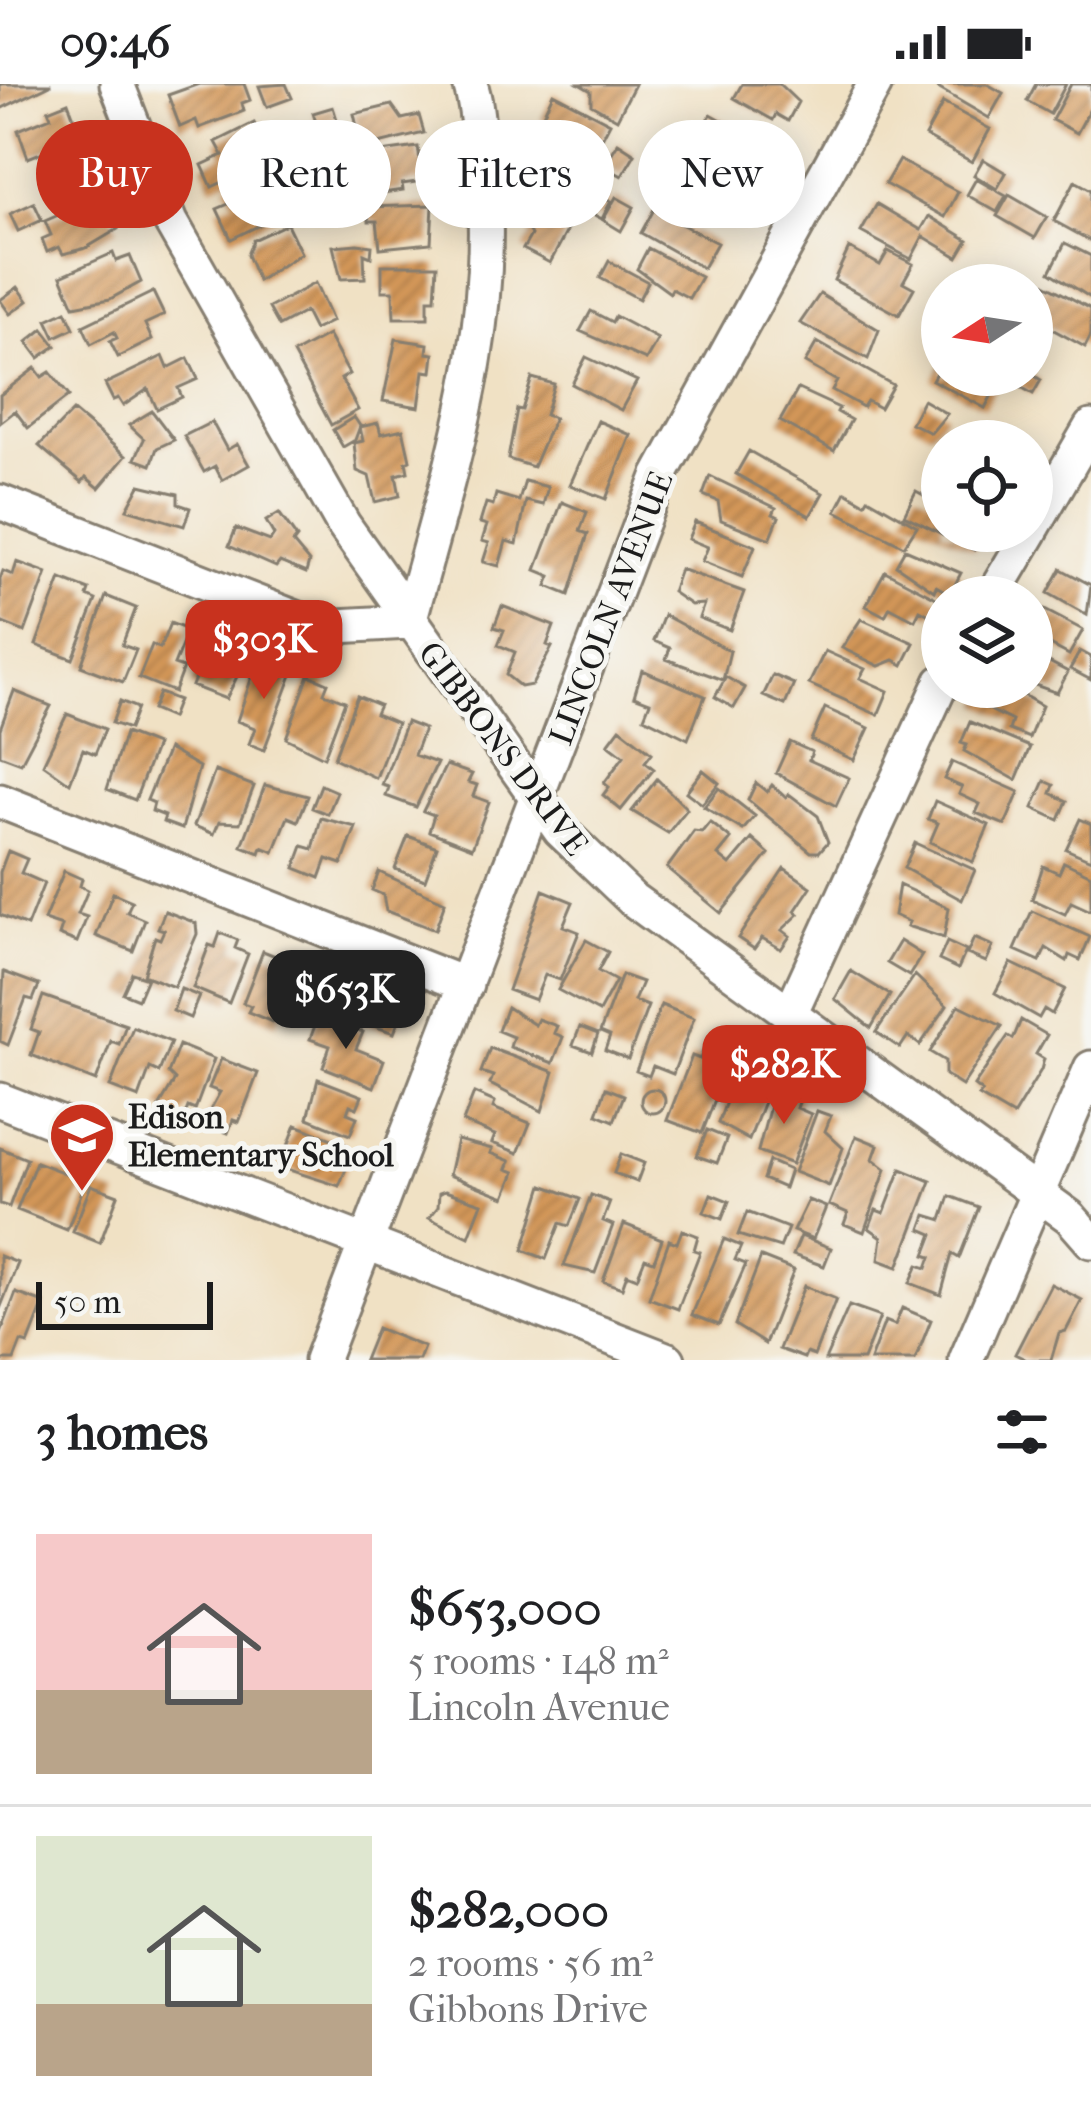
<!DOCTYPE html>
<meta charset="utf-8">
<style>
body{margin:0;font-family:"IM FELL French Canon",serif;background:#f6f6f6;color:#202124;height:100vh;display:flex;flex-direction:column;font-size:45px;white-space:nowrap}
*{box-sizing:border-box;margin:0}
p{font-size:39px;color:#757577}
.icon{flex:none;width:66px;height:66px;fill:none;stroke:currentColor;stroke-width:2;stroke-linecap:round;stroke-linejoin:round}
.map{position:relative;height:1276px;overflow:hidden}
.drawer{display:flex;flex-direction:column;background:#fff;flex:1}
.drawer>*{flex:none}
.top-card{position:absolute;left:36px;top:36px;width:1020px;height:108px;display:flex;gap:24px}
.needle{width:78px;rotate:258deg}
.fabs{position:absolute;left:921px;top:180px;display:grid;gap:24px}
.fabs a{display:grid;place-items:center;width:132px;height:132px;border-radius:50%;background:#fff;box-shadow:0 6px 30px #0003;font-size:60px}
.scale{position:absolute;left:36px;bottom:30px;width:177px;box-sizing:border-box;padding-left:12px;border:6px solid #1c1c1c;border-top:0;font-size:33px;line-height:42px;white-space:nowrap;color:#1c1c1c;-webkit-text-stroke:9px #f6f6f2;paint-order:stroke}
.price{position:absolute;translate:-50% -102px;padding:0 27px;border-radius:24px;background:#c8321e;color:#fff;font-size:39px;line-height:78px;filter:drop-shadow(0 3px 6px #0008)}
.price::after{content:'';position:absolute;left:50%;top:72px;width:36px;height:27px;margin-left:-18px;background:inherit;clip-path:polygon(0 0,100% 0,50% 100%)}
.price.selected{background:#222;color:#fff}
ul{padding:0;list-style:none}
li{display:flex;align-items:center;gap:36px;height:300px;padding:0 36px}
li+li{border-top:3px solid #e0e0e0}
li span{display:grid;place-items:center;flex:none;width:336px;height:240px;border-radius:0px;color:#555}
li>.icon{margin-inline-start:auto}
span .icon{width:144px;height:144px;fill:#fffc;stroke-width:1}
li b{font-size:51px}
h2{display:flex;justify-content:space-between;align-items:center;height:144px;padding:0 36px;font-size:51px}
.chip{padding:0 42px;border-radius:54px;background:#fff;box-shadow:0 6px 30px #0003;font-size:42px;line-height:108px}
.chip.selected{background:#c8321e;color:#fff}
.status{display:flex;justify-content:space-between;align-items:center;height:84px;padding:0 60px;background:#fff;direction:ltr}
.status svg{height:33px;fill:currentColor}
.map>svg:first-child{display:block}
.building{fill:url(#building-hatch)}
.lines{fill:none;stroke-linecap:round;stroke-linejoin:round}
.minor-casing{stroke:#867e70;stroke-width:39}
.minor{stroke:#fff;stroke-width:33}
.labels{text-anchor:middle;stroke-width:10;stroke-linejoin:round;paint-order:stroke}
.street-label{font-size:33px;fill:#1c1c1c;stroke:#f6f6f2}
.poi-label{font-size:33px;font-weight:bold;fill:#1c1c1c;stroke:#f6f6f2;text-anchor:start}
</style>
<div class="status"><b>09:46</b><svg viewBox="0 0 49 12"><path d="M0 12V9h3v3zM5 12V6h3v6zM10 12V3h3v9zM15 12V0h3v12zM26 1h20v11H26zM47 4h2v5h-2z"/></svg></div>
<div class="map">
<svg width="1091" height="1276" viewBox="0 0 1091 1276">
<defs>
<pattern id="building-hatch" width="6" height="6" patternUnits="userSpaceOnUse" patternTransform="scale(3)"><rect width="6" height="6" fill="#d39759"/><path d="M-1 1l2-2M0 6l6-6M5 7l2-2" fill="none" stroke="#aa7a49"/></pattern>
</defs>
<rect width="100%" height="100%" fill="#f6f6f2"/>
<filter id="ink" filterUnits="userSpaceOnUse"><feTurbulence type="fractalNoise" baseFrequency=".00833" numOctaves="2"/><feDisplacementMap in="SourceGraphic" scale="24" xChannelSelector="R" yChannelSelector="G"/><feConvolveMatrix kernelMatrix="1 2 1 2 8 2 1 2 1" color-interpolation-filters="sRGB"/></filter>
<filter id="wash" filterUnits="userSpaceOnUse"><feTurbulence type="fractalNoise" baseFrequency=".004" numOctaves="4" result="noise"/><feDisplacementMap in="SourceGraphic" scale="48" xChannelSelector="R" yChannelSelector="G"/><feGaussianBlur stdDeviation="2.7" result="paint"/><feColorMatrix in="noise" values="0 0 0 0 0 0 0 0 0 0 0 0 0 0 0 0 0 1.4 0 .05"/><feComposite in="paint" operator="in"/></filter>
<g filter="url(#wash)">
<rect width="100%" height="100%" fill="#f0e1c4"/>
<g id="blocks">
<path class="building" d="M0 0H50V1L0 25Z
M199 0H244L250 16 242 19 244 27 199 44 196 36 180 43 168 11Z
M286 0 292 14 267 23 259 2Z
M579 0H635L617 35 591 20V7Z
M742 0H779L798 18 788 37 776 30 773 36 734 14Z
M931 0H987L1003 9 989 34Z
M1036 0H1066L1050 30 1027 17Z
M1071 0H1091V23L1077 49 1052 36Z
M553 9 610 39 596 66 541 35Z
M68 18 81 53 28 74 18 46 51 33 48 26Z
M943 19 990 45 972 78 925 52Z
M392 21 402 35 419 31 424 49 362 64 354 30Z
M333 23 340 45 320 51 313 29Z
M711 30 777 67 769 80 749 76 746 82 731 74 729 78 705 65 708 45 704 43Z
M254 39 271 75 212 103 202 81 223 71 216 58Z
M541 51 589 77 586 84 596 90 582 115 536 90 541 80 529 74Z
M658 51 681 65 670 84 647 70Z
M618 59 635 70 622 92 604 82Z
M82 62 96 100 56 114 43 79Z
M418 63 420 77 429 76 431 96 402 100 403 106 376 110 375 104 368 105 366 91 377 90 374 69Z
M308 66 314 88 291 98 283 78Z
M983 75 1006 89 997 105 974 91Z
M899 76 958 108 945 133 885 100Z
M267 81 274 98 281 95 295 124 231 155 217 125 233 118 225 101Z
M702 85 747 110 731 139 686 114Z
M976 95 1006 112 997 128 967 111Z
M1075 97 1091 106V157L1054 137Z
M592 107 611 117 602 135 583 125Z
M348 108 349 123 325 126 323 110Z
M1009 111 1047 133 1035 154 997 132Z
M543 113 576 130 550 179 523 165 531 151 524 138Z
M616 113 634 123 621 147 603 136Z
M93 116 98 127 108 122 118 145 86 164 63 170 59 163 47 168 42 155 51 151 45 137Z
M34 119 42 136 18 147 10 130Z
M657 120 677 130 673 136 717 159 703 184 641 149Z
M877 120 921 146 929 132 968 156 958 173 923 152 911 175 861 148Z
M433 121 431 159 380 164 377 137H369L367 123Z
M287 140 301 169 258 197 247 171 253 156Z
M1065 159 1091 172V214L1050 188Z
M357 160 372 162 371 173 364 170 365 194 341 195 333 162Z
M648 164 701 193 689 214 672 205 670 209 637 185Z
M849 164 880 181 888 167 913 180 903 198 914 204 899 231 834 196Z
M113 169 116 177 130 172 141 198 110 215 74 222 61 192Z
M609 177 648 198 639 215 600 194Z
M382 181H437L435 215H428V234H394L393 207H382Z
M315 199 332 237 314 246 305 228 279 242 269 224Z
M1045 200 1091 225V251L1085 263 1032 234Z
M18 203 28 217 10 230 0 216Z
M153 208 164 231 145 240 152 256 118 273 110 257 117 254 114 248 91 260 83 242Z
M820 210 879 246 868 275 800 239Z
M66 227 74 244 55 253 47 236Z
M591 227 612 238 615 232 658 255 646 276 580 247Z
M43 245 56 262 39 274 27 258Z
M328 251 349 290 341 295 358 326 331 341 293 270Z
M396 255 428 260 427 269 434 270 432 288 424 287 419 323 383 317Z
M817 258 893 301 880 324 867 317 863 323 832 306 837 297 805 279Z
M163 272 168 284 188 274 198 295 178 304 182 313 157 325 148 305 123 322 118 314 113 316 105 300Z
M586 273 637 297 621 326 572 300Z
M942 278V291L1000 296 985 324 932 296Z
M35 284 42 293 50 288 69 312 28 344 15 327 0 339V311Z
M1010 291H1033L1041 296 1033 310 1007 295Z
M532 294 554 300 545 331 554 334 533 383 508 375 517 325 522 326Z
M798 305 839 324 837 328 851 336 834 367 780 337Z
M923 316 947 330 931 349 911 339Z
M73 327 126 372 99 404 86 393 82 398 39 362Z
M152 327 174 356 157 364 151 381 135 375 144 355 129 341Z
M354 333 360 342 355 356 343 363 333 346Z
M598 337 631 351 606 415 570 401Z
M212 338 227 366 237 360 249 381 222 396 215 382 204 388 184 352Z
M378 339 381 350 403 345 410 376 406 378 408 388 396 391 400 412 375 418 369 392 357 387 354 359 363 357 360 343Z
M749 367 823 409 810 432 736 390Z
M710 392 776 424 773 430 779 433 770 455 721 436 718 417 703 411Z
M525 397 548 403 543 421 526 417 517 460 506 457 499 482 483 478 489 459 482 457 487 441 480 439 486 419 493 421 496 410 519 417Z
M140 401 178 410V420L190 424 184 442 127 425Z
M916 407 942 421V447L982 452 974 466 904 431Z
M846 408 865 419 868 414 917 442 904 462 836 427Z
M562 418 587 428 580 447 588 450 569 511 547 502 551 492 536 486Z
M279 429 297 454 293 459 309 478 306 489 280 478 276 483 229 462 236 444 270 457 274 451 266 437Z
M695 438 755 462 742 493 702 477 708 463 688 455Z
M905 465 961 489 950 510 936 502 934 507 896 481Z
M17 478 47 489 25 548 0 538V495L3 487 13 491Z
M680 485 744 508 730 546 699 534 704 520 691 521 672 508Z
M1061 485 1091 501 1087 531 1048 509Z
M885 487 940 516 931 532 920 526 915 536 890 523 885 532 866 522Z
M61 495 89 506 87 512 96 516 73 575 36 561Z
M106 512 136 524 122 561 136 566 123 598 81 582Z
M502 522 554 542 547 561 552 563 532 601 521 603 506 591 515 568 498 561 504 546 494 543Z
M1039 523 1083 546 1069 571 1032 551Z
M664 531 730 567 723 596 666 575 670 564 654 557Z
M861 535 914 559 903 581 894 576 879 582 842 564Z
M170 539 188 546 174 581 183 584 174 608 139 594 152 561 160 564Z
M217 560 247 572 226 615 192 602 204 570 212 573Z
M825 567 865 585 860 594 888 607 878 631 809 600Z
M1080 567 1091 573V596L1070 585Z
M1032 569 1068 588 1057 609 1032 600Z
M257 578 292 591 264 666 249 660 255 644 237 637Z
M642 586 705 612 688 655 644 633 650 618 634 612Z
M309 591 328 599 324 609 345 617 324 673 286 654Z
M773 591 794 600 785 621 763 612Z
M726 593 745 604 734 624 715 613Z
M988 603H1009L1042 622 1029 654 1009 646 1012 637 980 621Z
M14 607 51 622 21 679 0 671V645Z
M159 609 178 616 171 634 152 626Z
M357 612 379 621 375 630 397 639 376 694 334 674Z
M120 617 137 624 129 645 112 639Z
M825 624 869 644 854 676 811 656Z
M67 630 105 645 95 670 83 665 70 699 43 680Z
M406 638 424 645 414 671 437 679 416 723 386 712 389 703 382 701Z
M970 638 1030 663 1016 696 964 667 967 661 961 659Z
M620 644 652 669 645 678 654 685 621 726 603 711 609 703 604 699 624 672 608 660Z
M125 649 156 661 135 716 107 705Z
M790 658 812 668 809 676 849 694 836 722 776 689Z
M168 665 199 683 182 745 163 738 165 732 152 727 154 719 147 716Z
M952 678 1019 708 1005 741 976 729 980 720 959 710 962 703 944 695Z
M446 681 472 690 468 698 477 701 473 712 489 718 472 764 429 747 434 731 423 727Z
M703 686 719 699 702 720 686 708Z
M215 687 254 702 240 739 219 738 214 750 194 742Z
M657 695 687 725 668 749 632 727Z
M1045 697 1054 701 1051 709 1067 717 1059 736 1033 724Z
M756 699 767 708 772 701 786 714 789 710 818 732 828 758 819 768H811L748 716Z
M265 701 308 712 298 737 288 733 274 768 262 763 260 769 242 762Z
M321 701 337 708 328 730 312 724Z
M719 704 755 732 743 746 704 723Z
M935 717 989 741 973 778 930 758 938 739 928 735Z
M321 734 356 743 342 780 327 775 320 794 295 784 303 762 313 765Z
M1080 735 1091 740V776L1066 765Z
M710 738 731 755 718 771 730 781 752 755 769 770 721 829 667 784 694 747 702 748Z
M408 752 437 763 425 796 395 785Z
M915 759 975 786 962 816 904 784Z
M8 767 27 775 21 789 44 799 27 842 0 831V788Z
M1064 778 1091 791V827L1071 818 1065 830 1032 815 1043 782 1059 789Z
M784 784 811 803 795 827 799 830 782 846 790 852 781 865 762 854 754 865 738 854Z
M64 787 82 795 80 802 88 806 78 830 87 833 77 858 59 851 62 842 44 836Z
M379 788 445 818 435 846 386 827 383 811 372 806Z
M899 801 949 824 944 854 907 842 909 838 894 831Z
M543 806 573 818 563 842 579 848 560 896 545 891 535 916 508 906Z
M113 809 132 817 127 828 145 836 133 867 96 852Z
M165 827 196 839 197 850 174 903 143 891 155 853 160 855 164 846 158 844Z
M1032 827 1090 853 1080 876 1069 871 1067 877 1046 864 1040 877 1015 866Z
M220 849 238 856 235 864 248 870 229 919 193 904 209 861 215 863Z
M974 854 993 862 986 878 967 870Z
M586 856 608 868 598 887 616 897 599 928 558 906Z
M900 857 922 871 909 892 887 879Z
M947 858 966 867 958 885 939 876Z
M263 867 291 878 282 903 290 906 277 940 248 928 251 922 243 919Z
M1011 879 1065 905 1052 930 1044 925 1039 934 995 909Z
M851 887 890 911 871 944 835 915Z
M4 888 39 901 33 916 26 914 8 961 0 957Z
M132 889 147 894 138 915 123 909Z
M346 889 388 911 390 906 408 913 394 949 331 927Z
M622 891 642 898 634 917 648 922 628 975 605 966 610 952 600 948Z
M915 891 947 922 920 961 908 952 900 964 876 948Z
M300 898 319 905 312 925 293 918Z
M181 905 199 912 190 934 173 927Z
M43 912 126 941 119 960 111 957 96 997 31 971 39 948 31 945Z
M661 921 694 934 673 990 653 982 649 992 636 987Z
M959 921 1002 942 962 1002 945 991V977L930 968Z
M507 923 535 941 538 935 557 942 554 949 563 953 553 979 510 963 513 953 498 947Z
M319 931 363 948 356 965 384 976 374 1003 323 983 330 962 310 955Z
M1021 936 1047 951 1036 970 1044 975 1041 986 1013 1032 979 1012 982 1008 974 1002 1008 952 1013 955Z
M133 943 171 958 159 988 150 984 139 1014 110 1003Z
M580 943 598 950 592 968 573 961Z
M708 955 734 966 702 1049 667 1036 692 972 700 975Z
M179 961 214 975 195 1026 188 1023 184 1033 159 1023 175 996 168 989Z
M490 964 554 988 542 1027 490 1000 493 992 481 988Z
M221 975 258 989 239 1038 233 1036 228 1049 203 1039 220 1008 209 1004Z
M737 989 770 1002 749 1056 718 1039Z
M318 995 362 1012 357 1024 350 1021 347 1029 357 1033 350 1051 308 1034Z
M775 1003 801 1013 797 1024 811 1030 792 1080 758 1067Z
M606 1004 624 1011 614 1037 597 1030Z
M641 1017a12 12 0 1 1 24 0a12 12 0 1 1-24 0Z
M474 1009 495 1018 493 1024 530 1039 518 1069 492 1059 495 1051 463 1038Z
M817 1027 831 1032 825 1047 843 1064 829 1102 794 1088Z
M296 1041 345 1060 338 1076 348 1080 339 1102 280 1083Z
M707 1046 727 1054 717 1079 697 1072Z
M856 1052 878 1061 873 1075 886 1085 864 1148 844 1140 848 1129 829 1121Z
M457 1056 492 1065 490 1069 510 1077 507 1085 515 1088 505 1113 449 1091Z
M0 1064 27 1075 9 1123 0 1120Z
M621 1070 644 1079 637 1098 614 1089Z
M769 1077 790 1086 784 1104 763 1095Z
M36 1078 86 1097 67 1146 17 1126Z
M901 1085 931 1097 898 1183 879 1176 882 1153 869 1144 876 1126 884 1129Z
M91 1101 118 1111 100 1159 73 1148Z
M543 1101 580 1115 569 1142 560 1139 546 1175 523 1166Z
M445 1107 482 1119 469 1153 429 1134 438 1123 439 1109Z
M711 1110 729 1117 722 1135 704 1128Z
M591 1111 610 1118 603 1137 613 1141 595 1189 564 1182Z
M950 1112 979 1123 959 1174 952 1170 941 1211 910 1199 918 1181 927 1184 931 1173 925 1171 933 1150 921 1145 926 1131 942 1136Z
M808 1116 826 1123 813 1155 793 1147Z
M747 1128 788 1144 780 1164 738 1151Z
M624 1140 662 1155 654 1177 645 1174 637 1194 627 1190 622 1204 603 1197Z
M682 1146 698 1152 694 1166 700 1168 678 1225 649 1214 669 1156 677 1159Z
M801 1152 831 1164 824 1182 793 1171Z
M724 1155 741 1162 735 1176 746 1180 719 1241 692 1231Z
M0 1172 18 1179 0 1225Z
M761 1173 794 1186 765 1260 735 1241Z
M1051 1200 1082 1216 1066 1247 1059 1249 1051 1276H1027L1015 1270Z
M804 1202 836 1215 814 1272 806 1269 804 1274 779 1265Z
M16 1209 44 1219 28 1260 21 1258 14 1276H0V1251Z
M849 1222 880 1233 863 1276H825Z
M902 1224 931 1236 915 1276H870L885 1237 895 1241Z
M377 1244 424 1263 419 1276H364Z"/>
</g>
</g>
<g filter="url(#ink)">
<use href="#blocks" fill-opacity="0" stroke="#867e70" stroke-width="3"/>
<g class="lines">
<g class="minor-casing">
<path id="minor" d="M117 0 171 138 343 440 560 746 632 815 1070 1133 1091 1157
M0 418 319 543 409 538C451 382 501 237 481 73 478 49 478 23 470 0
M1032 445 1091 343
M992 513 1031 447
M0 717 466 901
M789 932 942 598
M0 1016 668 1276
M321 1276 659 393 875 0
M966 1276 1091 984"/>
</g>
<use href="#minor" class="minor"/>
</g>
</g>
<defs>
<g id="school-pin" transform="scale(3.45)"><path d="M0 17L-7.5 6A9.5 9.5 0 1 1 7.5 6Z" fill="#c8321e" stroke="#f6f6f2"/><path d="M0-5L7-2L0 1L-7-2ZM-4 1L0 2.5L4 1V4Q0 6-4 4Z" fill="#fff"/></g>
</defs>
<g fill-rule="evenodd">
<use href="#school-pin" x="82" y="1051"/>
</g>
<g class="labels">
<g class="street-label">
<text transform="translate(610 524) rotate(-69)" y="12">LINCOLN AVENUE</text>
<text transform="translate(504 664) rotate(53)" y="12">GIBBONS DRIVE</text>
</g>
<g class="poi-label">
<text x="128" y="1044">Edison<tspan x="128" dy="38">Elementary School</tspan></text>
</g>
</g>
</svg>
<div class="fabs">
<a><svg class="needle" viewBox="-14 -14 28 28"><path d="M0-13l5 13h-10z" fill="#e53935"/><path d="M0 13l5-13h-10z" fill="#757577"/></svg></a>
<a><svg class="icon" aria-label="locate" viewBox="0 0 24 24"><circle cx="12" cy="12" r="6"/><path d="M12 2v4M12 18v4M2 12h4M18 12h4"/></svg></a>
<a><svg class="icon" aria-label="layers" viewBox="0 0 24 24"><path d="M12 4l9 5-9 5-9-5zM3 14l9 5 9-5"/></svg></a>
</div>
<div class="scale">50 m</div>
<b class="price" style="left:264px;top:618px">$303K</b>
<b class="price selected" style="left:346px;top:968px">$653K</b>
<b class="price" style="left:784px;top:1043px">$282K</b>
<div class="top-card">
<a class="chip selected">Buy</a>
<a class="chip">Rent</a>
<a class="chip">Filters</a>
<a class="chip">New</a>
</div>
</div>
<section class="drawer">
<h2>3 homes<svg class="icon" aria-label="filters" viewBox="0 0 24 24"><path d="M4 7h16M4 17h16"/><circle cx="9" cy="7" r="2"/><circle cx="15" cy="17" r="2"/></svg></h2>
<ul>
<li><span style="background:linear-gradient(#f6c9c9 65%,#b9a48a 0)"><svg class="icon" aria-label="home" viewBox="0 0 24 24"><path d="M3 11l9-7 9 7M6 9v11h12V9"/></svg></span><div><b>$653,000</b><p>5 rooms · 148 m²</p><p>Lincoln Avenue</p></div></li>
<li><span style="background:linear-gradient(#dfe7d0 70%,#b9a48a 0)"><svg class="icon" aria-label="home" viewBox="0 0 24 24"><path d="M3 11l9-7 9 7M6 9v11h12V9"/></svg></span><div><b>$282,000</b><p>2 rooms · 56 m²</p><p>Gibbons Drive</p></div></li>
</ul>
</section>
